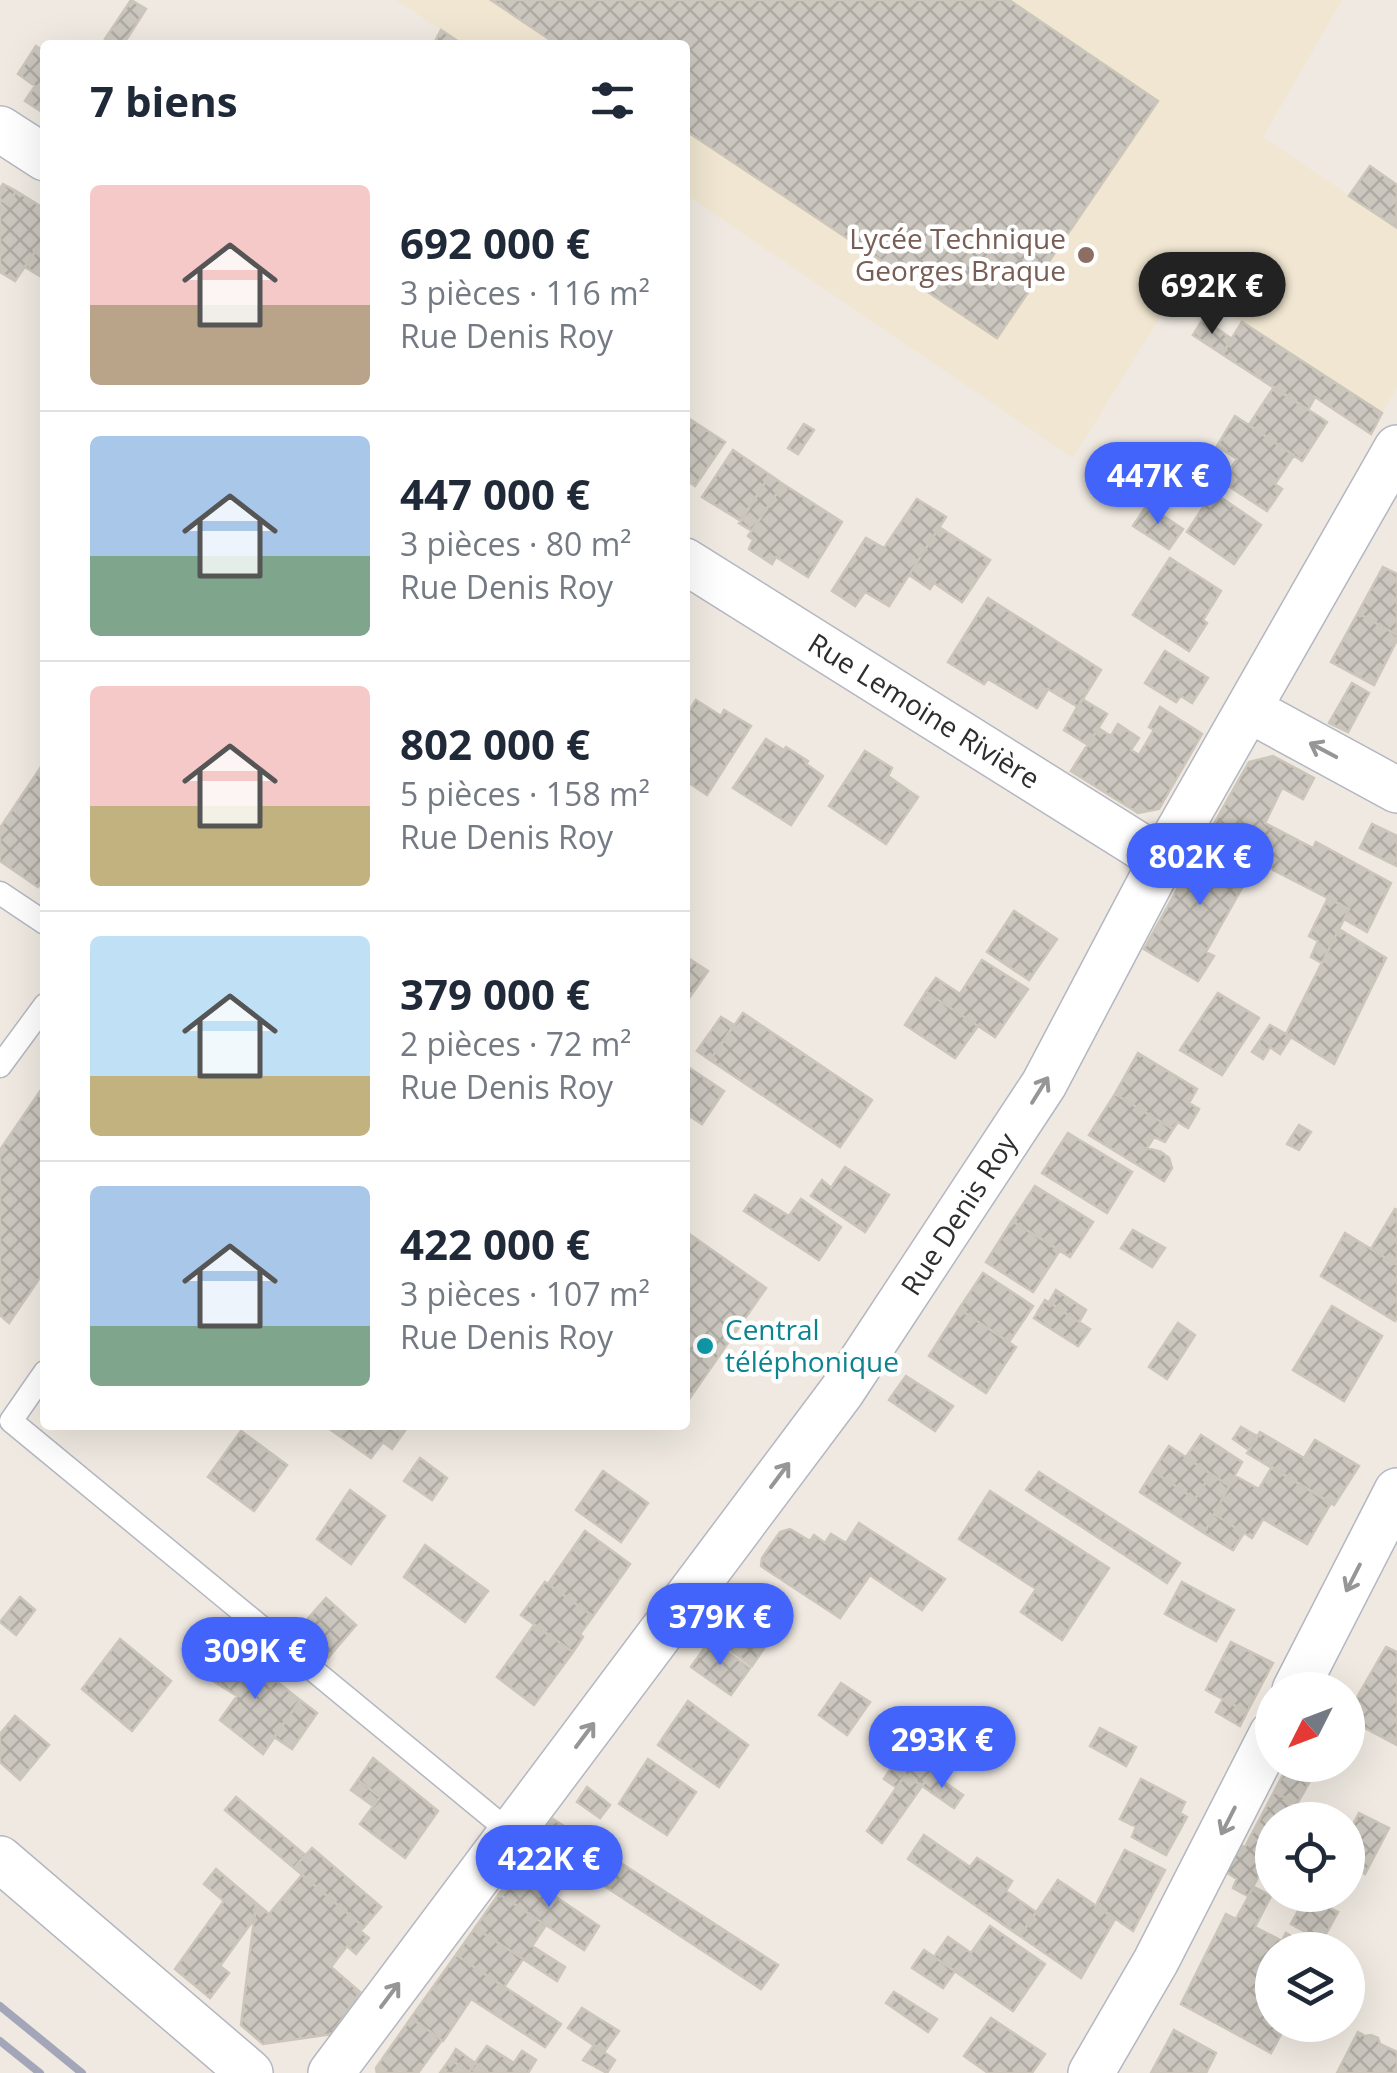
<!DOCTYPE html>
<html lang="fr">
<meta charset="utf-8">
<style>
body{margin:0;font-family:"Open Sans",sans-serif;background:#f6f6f7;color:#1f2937;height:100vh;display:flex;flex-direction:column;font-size:38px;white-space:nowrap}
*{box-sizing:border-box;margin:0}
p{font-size:32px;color:#747a83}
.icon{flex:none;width:55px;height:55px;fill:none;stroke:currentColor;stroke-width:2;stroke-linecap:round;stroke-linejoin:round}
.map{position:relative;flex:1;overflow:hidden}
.drawer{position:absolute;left:40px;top:40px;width:650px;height:1390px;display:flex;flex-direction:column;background:#fff;border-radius:10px;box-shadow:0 10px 40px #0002}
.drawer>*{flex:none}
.needle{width:65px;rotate:228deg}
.tools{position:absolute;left:1255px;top:1672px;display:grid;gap:20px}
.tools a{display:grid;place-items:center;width:110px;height:110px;border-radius:50%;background:#fff;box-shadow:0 10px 40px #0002;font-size:50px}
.price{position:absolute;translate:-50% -85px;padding:0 22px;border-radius:35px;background:#4264fb;color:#fff;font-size:32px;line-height:65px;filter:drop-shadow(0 2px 5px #0008)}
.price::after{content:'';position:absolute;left:50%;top:60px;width:30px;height:22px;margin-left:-15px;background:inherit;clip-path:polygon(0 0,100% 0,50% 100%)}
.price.selected{background:#222;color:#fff}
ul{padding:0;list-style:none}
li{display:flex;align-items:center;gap:30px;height:250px;padding:0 50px}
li+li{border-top:2px solid #e0e1e3}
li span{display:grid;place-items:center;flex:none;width:280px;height:200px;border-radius:10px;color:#555}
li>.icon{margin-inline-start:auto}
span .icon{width:120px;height:120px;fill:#fffc;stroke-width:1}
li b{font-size:42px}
h2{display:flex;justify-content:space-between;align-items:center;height:120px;padding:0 50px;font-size:42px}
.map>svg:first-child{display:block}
.education{fill:#f0e6d1}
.building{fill:url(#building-cross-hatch);stroke:#cbc5ba;stroke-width:2.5}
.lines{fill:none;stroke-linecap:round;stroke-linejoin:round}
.lane-casing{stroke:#b4b7c1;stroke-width:25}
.street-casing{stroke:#b4b7c1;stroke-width:48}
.lane{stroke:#fff;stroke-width:22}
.street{stroke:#fff;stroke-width:45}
.rail{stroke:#a3a6b8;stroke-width:8}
.oneway{stroke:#969696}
.education-dot{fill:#8d6e63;stroke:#fff;stroke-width:4}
.culture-dot{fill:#0f9aa8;stroke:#fff;stroke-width:4}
.labels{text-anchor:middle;stroke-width:9;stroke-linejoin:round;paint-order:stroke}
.education-label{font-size:28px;fill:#785e54;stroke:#fff;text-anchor:end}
.street-label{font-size:28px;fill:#2e2e2e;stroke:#fff}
.culture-label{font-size:28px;fill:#0d838f;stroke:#fff;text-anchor:start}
</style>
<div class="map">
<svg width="1397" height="2073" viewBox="0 0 1397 2073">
<defs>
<pattern id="building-cross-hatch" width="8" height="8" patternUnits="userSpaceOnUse" patternTransform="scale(2.5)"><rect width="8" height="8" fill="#cbc7bf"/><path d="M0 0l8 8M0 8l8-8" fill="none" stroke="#afaba4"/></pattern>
</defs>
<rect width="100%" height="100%" fill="#efe9e1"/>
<path class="education" d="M396 0H1342L1263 137 1397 228V387L1382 413 1181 283 1073 458 685 194V45H464Z"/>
<path class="building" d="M131 0 146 9 123 45H113L105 39Z
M491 0H1009L1158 101 997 338 685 130V45H558Z
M441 30 462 44 461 45H433Z
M36 46 45 52V114L25 101 35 86 18 74Z
M1370 166 1397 185 1396 227 1349 196Z
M3 184 16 191 8 205 0 199V189Z
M16 191 45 209V237L15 281 0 272V199L8 205Z
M45 237V279L25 267Z
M1203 319 1232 339 1222 354 1193 335Z
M1242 322 1382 413 1371 434 1315 397 1308 410 1222 354Z
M1274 387 1327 422 1302 461 1249 425Z
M685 416 725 442 695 486 685 479Z
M1235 416 1294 455 1275 484 1282 489 1267 511 1222 482 1237 459 1217 446Z
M804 424 814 430 798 454 788 448Z
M733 450 770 475 741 521 702 497Z
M770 475 783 484 752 531 739 523Z
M783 484 842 522 808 577 776 557 772 564 749 549 753 540 748 536Z
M1213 492 1261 525 1234 564 1187 532Z
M917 499 946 517 889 606 865 592 855 606 832 591 866 538 884 548Z
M1147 505 1183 529 1169 549 1133 526Z
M939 527 990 560 962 602 934 583 930 589 909 575Z
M1170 558 1221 591 1203 620 1207 623 1189 651 1133 615Z
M1383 567 1397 574V635L1358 613Z
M988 598 1101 670 1078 707 1048 689 1037 708 988 679 984 684 948 662Z
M1358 613 1397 635V640L1374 685 1331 662Z
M1165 651 1208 678 1192 703 1181 696 1176 702 1145 683Z
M1352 683 1369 693 1348 732 1329 723Z
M1082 699 1107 714 1088 745 1064 730Z
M696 700 721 716 724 710 751 726 707 795 685 780V717Z
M1160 707 1202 734 1159 809 1138 813 1071 771 1098 728 1111 736 1118 724 1139 738 1131 750 1139 755 1154 730 1149 727Z
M766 739 784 750 786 747 808 761 806 764 823 776 791 825 733 788Z
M865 751 892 768 888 776 918 797 886 844 829 806Z
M1273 756 1314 778 1303 799 1282 788 1265 823 1313 848 1316 842 1391 883 1367 932 1344 919 1349 909 1207 836 1249 762Z
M45 761V877L38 887 0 861V828Z
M1372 824 1397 836V866L1360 848Z
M1207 836 1257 861 1206 952 1214 956 1198 981 1144 949Z
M1328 898 1349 909 1322 963 1311 957 1318 941 1309 936Z
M1014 911 1057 939 1029 980 987 952Z
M1339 929 1386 958 1334 1064 1286 1034Z
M685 956 708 971 685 1004Z
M982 960 1028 989 995 1037 926 992 936 978 960 994Z
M926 992 978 1026 955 1058 905 1025Z
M1218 993 1259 1018 1222 1075 1180 1050Z
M743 1013 872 1100 840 1147 710 1060Z
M721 1017 734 1025 710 1060 697 1051Z
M1270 1025 1291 1037 1280 1054 1270 1047 1263 1059 1252 1052Z
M1138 1053 1197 1089 1189 1103 1199 1109 1188 1128 1178 1122 1173 1129 1115 1094Z
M685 1065 724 1091 702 1124 685 1113Z
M43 1087 45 1089V1270L9 1323 0 1315V1150Z
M1115 1094 1173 1129 1165 1142 1154 1137 1147 1148 1161 1152 1169 1158 1172 1168 1164 1181 1089 1135Z
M1299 1125 1311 1132 1299 1150 1287 1144Z
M1068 1133 1132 1172 1107 1213 1042 1173Z
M845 1167 889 1195 865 1232 811 1196 822 1180 831 1188Z
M1035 1186 1093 1222 1070 1257 1012 1221Z
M755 1195 789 1216 801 1199 841 1227 819 1260 744 1211Z
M1395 1209 1397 1210V1265L1371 1249Z
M1012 1221 1060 1250 1033 1292 986 1262Z
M1133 1230 1165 1248 1152 1267 1121 1248Z
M685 1231 766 1288 685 1405Z
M1345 1233 1397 1265V1317L1395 1321 1321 1276Z
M983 1273 1033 1306 1009 1342 959 1309Z
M1056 1290 1086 1310 1079 1322 1049 1302Z
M1045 1300 1090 1329 1078 1346 1034 1318Z
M1332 1306 1382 1336 1344 1401 1293 1370Z
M959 1309 1016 1347 986 1393 929 1356Z
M1178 1323 1195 1335 1167 1379 1149 1367Z
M906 1376 953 1406 935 1431 889 1400Z
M330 1425H409L392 1449 383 1442 371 1458 328 1428Z
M1241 1427 1257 1436 1249 1450 1233 1439Z
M241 1431 287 1465 254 1511 208 1477Z
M1260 1432 1304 1458 1315 1440 1359 1466 1334 1505 1247 1453Z
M1201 1435 1242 1462 1229 1486 1186 1457Z
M1169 1446 1211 1474 1195 1499 1153 1471Z
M420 1458 447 1478 432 1500 404 1481Z
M1272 1467 1331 1503 1307 1544 1263 1519 1252 1538 1214 1514 1235 1476 1259 1489Z
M603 1471 648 1503 621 1542 576 1510Z
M1153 1471 1195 1499 1211 1474 1229 1486 1204 1533 1140 1492Z
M1039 1472 1180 1563 1167 1583 1026 1490Z
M350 1490 385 1516 351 1564 317 1539Z
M990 1491 1109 1568 1062 1640 1021 1612 1036 1589 959 1539Z
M1214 1514 1244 1533 1233 1550 1204 1533Z
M859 1523 945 1579 922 1610 870 1575 840 1618 761 1566 762 1558 780 1532 790 1529 810 1541 814 1535 825 1543 831 1534 846 1543Z
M585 1531 630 1564 593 1616 548 1584Z
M425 1545 488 1591 465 1622 404 1577Z
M545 1582 593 1616 580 1634 583 1637 573 1652 521 1615Z
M1182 1582 1234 1610 1216 1641 1165 1614Z
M744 1592 784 1619 752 1666 712 1637Z
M20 1597 35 1610 16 1635 0 1622Z
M326 1598 356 1625 328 1658 297 1631Z
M534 1625 573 1652 534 1705 497 1677Z
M120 1639 171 1681 132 1731 82 1689Z
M710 1640 750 1668 731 1695 691 1667Z
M1231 1642 1273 1663 1247 1712 1206 1690Z
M1386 1647 1397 1652V1745L1348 1719V1713Z
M236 1649 300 1700 263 1754 220 1720 237 1696 213 1681Z
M841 1683 870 1702 847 1735 819 1715Z
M1223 1699 1247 1712 1240 1726 1216 1712Z
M300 1700 317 1713 292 1749 274 1737Z
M688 1701 748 1745 719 1787 658 1745Z
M15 1716 49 1745 20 1780 0 1762V1734Z
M1100 1728 1136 1747 1126 1766 1090 1746Z
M891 1732 938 1763 922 1786 876 1754Z
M373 1758 438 1811 405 1858 360 1824 380 1797 358 1780Z
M648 1759 696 1792 667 1835 619 1804Z
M1288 1765H1319L1297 1804 1274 1792Z
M892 1766 905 1775 897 1788 884 1779Z
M931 1773 963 1795 954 1808 922 1786Z
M905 1775 922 1786 882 1843 867 1831Z
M1141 1779 1185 1802 1180 1813 1187 1817 1166 1855 1132 1837 1136 1827 1120 1819Z
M358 1780 380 1797 373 1806 351 1790Z
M587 1787 610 1805 600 1818 577 1802Z
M1274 1792 1297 1804 1289 1820H1272V1851L1248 1896 1233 1888 1237 1879 1226 1872 1240 1845 1245 1847Z
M236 1797 305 1855 294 1868 225 1810Z
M1359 1813 1389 1828 1365 1874 1355 1868 1351 1875 1348 1873V1834Z
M553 1819 778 1965 761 1989 536 1841Z
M924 1835 970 1867 977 1858 1012 1881 1006 1891 1036 1912 1020 1936 908 1859Z
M312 1848 381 1907 364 1927 294 1868Z
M1125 1850 1165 1870 1133 1931 1096 1905Z
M216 1869 256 1903 254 1919 220 1966 229 1973 210 1998 175 1969 224 1901 204 1884Z
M516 1870 599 1926 584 1950 499 1894Z
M302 1875 364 1927 360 1931 369 1938 356 1954 347 1946 331 1967 360 1992 332 2034 263 2044 241 2025 256 1903 269 1914Z
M1058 1880 1115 1919 1081 1978 1020 1936Z
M1254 1887 1271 1896 1255 1927 1282 1941 1277 1950H1272L1271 1962 1272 2025H1286L1271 2053 1181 2004 1226 1914 1236 1919Z
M499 1894 546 1925 532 1946 565 1967 557 1981 475 1928Z
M1306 1896 1338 1912 1322 1941 1291 1924Z
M990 1926 1045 1964 1013 2011 934 1957 948 1937 971 1953Z
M475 1928 523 1959 504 1987 456 1955Z
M1286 1933 1301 1942 1297 1950H1277Z
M924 1950 955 1971 943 1988 912 1968Z
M456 1955 561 2024 545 2047 471 1999 443 2041 411 2018Z
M894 1992 937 2019 928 2032 886 2003Z
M582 2008 619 2031 604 2052 568 2028Z
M411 2018 442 2040 418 2073H377L376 2068Z
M991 2018 1045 2054 1032 2073H988L964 2056Z
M1174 2030 1216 2053 1206 2073H1151Z
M1358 2032 1365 2036 1371 2035 1378 2038 1380 2044 1397 2052V2073H1337Z
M594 2045 615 2060 607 2073 583 2060Z
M487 2046 514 2063 522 2051 536 2060 528 2073H489L475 2063Z
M456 2049 475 2063 469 2072 450 2059Z
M450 2059 469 2072 475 2063 489 2073H440Z"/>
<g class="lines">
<g class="lane-casing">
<path id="lane" d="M0 893 45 923
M0 1066 45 1005
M45 1372 11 1421 511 1833"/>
</g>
<g class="street-casing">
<path id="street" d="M0 129 45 158
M685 561 1162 860
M1250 710 1397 790
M1295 1690 1397 1491
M0 1859 250 2073
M331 2073 842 1391 1044 1084 1162 860 1397 448
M1091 2073 1156 1961 1272 1734"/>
</g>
<use href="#lane" class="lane"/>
<use href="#street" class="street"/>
<path class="rail" d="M0 2006 82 2073
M0 2041 40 2073"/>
</g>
<defs><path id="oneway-shaft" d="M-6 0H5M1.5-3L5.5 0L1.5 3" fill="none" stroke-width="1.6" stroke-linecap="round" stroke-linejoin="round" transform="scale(2.5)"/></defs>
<g class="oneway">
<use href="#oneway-shaft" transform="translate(1323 750) rotate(-152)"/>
<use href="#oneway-shaft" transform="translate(1040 1090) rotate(-58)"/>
<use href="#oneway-shaft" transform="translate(780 1475) rotate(-53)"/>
<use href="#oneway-shaft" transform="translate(1353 1578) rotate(117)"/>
<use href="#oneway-shaft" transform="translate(585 1735) rotate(-53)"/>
<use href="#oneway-shaft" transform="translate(1228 1821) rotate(117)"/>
<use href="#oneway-shaft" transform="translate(390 1995) rotate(-53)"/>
</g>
<circle class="education-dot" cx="1086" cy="255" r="10"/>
<circle class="culture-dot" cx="705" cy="1346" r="10"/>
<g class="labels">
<g class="education-label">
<text x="1066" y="249">Lycée Technique<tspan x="1066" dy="32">Georges Braque</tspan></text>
</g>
<g class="street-label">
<text transform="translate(924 711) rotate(32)" y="10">Rue Lemoine Rivière</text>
<text transform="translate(959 1214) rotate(-57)" y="10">Rue Denis Roy</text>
</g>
<g class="culture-label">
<text x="725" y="1340">Central<tspan x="725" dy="32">téléphonique</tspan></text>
</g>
</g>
</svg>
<div class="tools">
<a><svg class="needle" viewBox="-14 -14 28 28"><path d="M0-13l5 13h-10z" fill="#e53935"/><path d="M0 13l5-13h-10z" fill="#747a83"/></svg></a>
<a><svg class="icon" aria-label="locate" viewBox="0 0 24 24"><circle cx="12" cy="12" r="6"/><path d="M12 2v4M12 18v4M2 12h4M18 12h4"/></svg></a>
<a><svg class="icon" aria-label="layers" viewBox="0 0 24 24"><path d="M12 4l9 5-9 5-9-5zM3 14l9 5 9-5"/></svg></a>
</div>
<b class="price selected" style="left:1212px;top:337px">692K €</b>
<b class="price" style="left:1158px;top:527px">447K €</b>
<b class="price" style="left:1200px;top:908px">802K €</b>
<b class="price" style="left:720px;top:1668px">379K €</b>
<b class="price" style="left:255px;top:1702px">309K €</b>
<b class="price" style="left:942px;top:1791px">293K €</b>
<b class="price" style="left:549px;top:1910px">422K €</b>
<section class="drawer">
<h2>7 biens<svg class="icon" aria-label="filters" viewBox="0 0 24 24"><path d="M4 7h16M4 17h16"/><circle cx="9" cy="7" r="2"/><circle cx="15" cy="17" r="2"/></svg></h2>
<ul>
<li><span style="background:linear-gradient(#f6c9c9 60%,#b9a48a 0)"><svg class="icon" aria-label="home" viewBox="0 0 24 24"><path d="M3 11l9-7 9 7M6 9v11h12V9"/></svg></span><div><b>692 000 €</b><p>3 pièces · 116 m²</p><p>Rue Denis Roy</p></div></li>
<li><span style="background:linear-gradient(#a9c7e8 60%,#7fa58c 0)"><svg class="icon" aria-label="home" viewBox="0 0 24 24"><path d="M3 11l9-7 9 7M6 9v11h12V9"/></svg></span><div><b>447 000 €</b><p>3 pièces · 80 m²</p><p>Rue Denis Roy</p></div></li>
<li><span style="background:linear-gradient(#f6c9c9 60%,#c2b280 0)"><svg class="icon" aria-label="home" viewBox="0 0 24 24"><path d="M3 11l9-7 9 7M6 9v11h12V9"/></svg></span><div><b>802 000 €</b><p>5 pièces · 158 m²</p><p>Rue Denis Roy</p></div></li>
<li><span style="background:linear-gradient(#bfe0f5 70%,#c2b280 0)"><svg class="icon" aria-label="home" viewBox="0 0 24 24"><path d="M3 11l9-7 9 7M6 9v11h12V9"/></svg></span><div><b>379 000 €</b><p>2 pièces · 72 m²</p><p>Rue Denis Roy</p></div></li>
<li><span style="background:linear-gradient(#a9c7e8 70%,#7fa58c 0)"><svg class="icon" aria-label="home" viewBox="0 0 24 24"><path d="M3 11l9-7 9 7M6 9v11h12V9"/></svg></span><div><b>422 000 €</b><p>3 pièces · 107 m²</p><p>Rue Denis Roy</p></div></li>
</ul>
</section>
</div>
